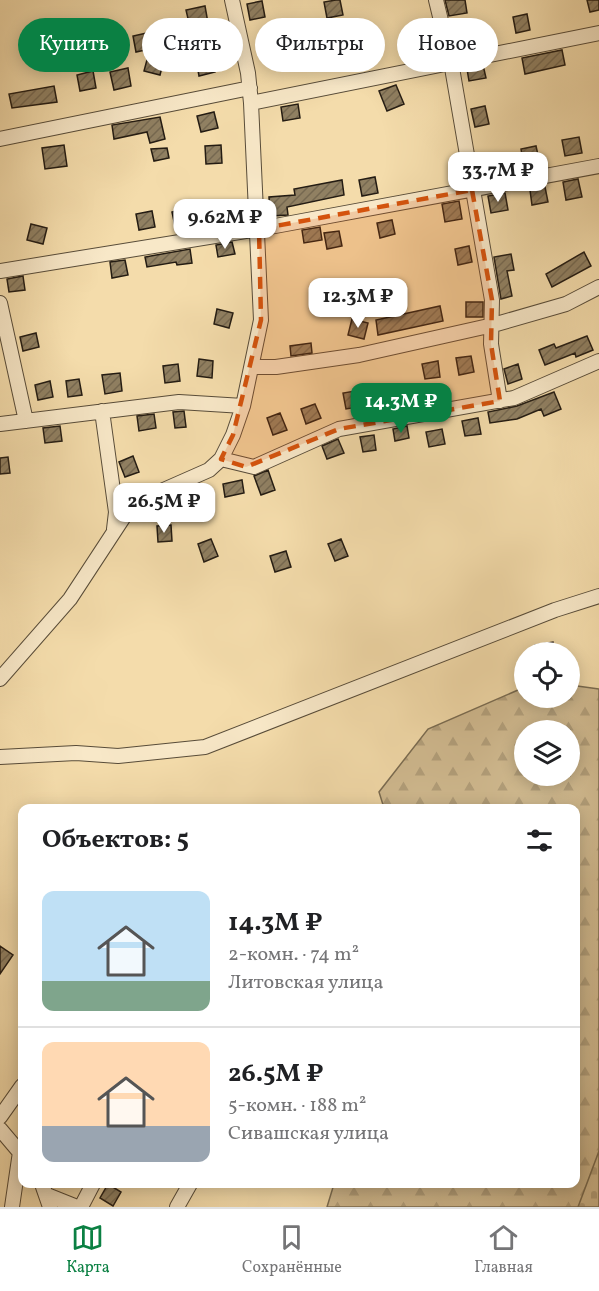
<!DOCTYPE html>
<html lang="ru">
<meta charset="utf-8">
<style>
body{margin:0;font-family:Vollkorn,serif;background:#f2f2f2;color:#202124;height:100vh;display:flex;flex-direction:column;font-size:22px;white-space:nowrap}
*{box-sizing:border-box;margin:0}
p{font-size:20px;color:#757577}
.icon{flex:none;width:33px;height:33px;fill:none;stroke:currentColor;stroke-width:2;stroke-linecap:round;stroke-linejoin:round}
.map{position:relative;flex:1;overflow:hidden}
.side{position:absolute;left:18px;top:804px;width:562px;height:384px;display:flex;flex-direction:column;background:#fff;border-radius:12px;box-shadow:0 3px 15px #0003}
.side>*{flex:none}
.top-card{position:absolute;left:18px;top:18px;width:564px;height:54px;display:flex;gap:12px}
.fabs{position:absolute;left:514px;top:642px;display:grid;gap:12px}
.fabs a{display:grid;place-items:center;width:66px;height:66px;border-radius:50%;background:#fff;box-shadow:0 3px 15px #0003;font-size:30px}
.price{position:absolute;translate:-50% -51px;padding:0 14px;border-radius:12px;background:#fff;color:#222;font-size:20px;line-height:39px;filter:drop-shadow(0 2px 3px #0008)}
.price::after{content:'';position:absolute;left:50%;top:36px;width:18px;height:14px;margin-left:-9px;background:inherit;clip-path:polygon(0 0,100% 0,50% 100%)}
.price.on{background:#0b8043;color:#fff}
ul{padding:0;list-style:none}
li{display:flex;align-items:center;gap:18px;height:150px;padding:0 24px}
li+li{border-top:2px solid #e0e0e0}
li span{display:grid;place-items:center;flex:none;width:168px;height:120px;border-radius:12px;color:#555}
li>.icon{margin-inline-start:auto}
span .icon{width:72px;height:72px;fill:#fffc;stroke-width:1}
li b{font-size:26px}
h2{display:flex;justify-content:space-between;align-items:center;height:72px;padding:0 24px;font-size:26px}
.pill{padding:0 21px;border-radius:27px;background:#fff;box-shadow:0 3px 15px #0003;font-size:21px;line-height:54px}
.pill.on{background:#0b8043;color:#fff}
.dock{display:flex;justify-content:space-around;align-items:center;height:84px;border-top:2px solid #e0e0e0;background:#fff;font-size:16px;color:#757577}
.dock a{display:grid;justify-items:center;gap:3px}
.dock .on{color:#0b8043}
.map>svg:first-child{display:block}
.forest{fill:url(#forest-firs);stroke:#7a6c52;stroke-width:1.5;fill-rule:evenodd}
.cemetery{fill:url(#cemetery-stones);stroke:#7a6c52;stroke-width:1.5}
.building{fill:url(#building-hatch);stroke:#241c13;stroke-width:1.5}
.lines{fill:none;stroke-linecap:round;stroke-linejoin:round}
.minor-casing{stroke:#584c39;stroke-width:16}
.minor{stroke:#f8e8c8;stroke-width:14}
.marked{fill:#d4530d;fill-opacity:0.2;stroke:#d4530d;stroke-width:4.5;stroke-dasharray:12 8;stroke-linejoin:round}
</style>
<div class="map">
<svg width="599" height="1207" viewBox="0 0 599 1207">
<defs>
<pattern id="forest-firs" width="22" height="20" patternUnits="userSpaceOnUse" patternTransform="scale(1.5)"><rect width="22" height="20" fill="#d1bb91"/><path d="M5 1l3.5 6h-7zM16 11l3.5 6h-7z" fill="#b3a07c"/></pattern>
<pattern id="cemetery-stones" width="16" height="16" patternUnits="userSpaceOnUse" patternTransform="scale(1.5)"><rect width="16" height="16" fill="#d1bb91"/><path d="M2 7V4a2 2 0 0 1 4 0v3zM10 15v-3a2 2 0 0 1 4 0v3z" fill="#b3a07c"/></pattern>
<pattern id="building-hatch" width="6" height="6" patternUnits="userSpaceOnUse" patternTransform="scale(1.5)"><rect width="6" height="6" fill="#908062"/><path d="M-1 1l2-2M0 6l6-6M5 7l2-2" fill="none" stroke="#756850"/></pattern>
</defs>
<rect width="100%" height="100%" fill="#f4dcab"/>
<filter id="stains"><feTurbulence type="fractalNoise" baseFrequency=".00333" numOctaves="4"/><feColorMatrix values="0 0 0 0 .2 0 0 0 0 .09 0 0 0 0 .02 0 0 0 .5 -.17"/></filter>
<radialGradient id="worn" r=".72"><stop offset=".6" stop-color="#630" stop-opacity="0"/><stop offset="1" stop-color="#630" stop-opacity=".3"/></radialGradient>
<path class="forest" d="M570 685 599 689V1207H327L334 1184H576V808H384L379 792 428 729 525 687V698H570ZM525 730H570V776H525Z"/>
<path class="cemetery" d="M599 1151V1207H578Z"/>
<path class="building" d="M336 0H340L343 15 327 18 324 2Z
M445 0H465L467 13 449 16Z
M587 0H599V10L590 12Z
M262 1 265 17 250 20 247 4Z
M205 6 208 23 190 27 186 10Z
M527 14 530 30 516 33 513 17Z
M147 33 150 49 136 52 133 36Z
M428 34 432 50 415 54 411 37Z
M359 48 363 65 345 68 342 51Z
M562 50 565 65 525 74 522 58Z
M148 56 164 59 160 75 144 71Z
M211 56 215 72 199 76 196 59Z
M483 65 486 78 469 81 467 69Z
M128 68 131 86 114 90 110 72Z
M93 71 96 88 80 91 77 75Z
M396 85 404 104 387 111 379 91Z
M54 86 57 102 12 108 9 94Z
M298 104 300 118 283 121 281 107Z
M485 106 489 124 475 127 471 109Z
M214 112 218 128 201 132 197 116Z
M160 117 165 139 150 143 147 132 114 139 112 125Z
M579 137 582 153 565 156 562 140Z
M64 145 67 166 45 169 42 148Z
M221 145 222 163 206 164 205 146Z
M536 146 540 164 524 166 521 149Z
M167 148 169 158 154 161 151 149Z
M495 153 498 167 482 171 479 157Z
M375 177 378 193 362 196 359 180Z
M578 179 582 197 566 200 563 182Z
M342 180 344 195 287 207 288 215 270 216 269 197 295 195 294 189Z
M545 187 548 202 532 205 530 190Z
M505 193 508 210 491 213 488 196Z
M215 201 218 217 175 226 172 212Z
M459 201 462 219 445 222 442 204Z
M152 211 155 227 139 230 136 214Z
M392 220 395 234 380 238 377 223Z
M31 224 47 228 43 244 27 240Z
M320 227 322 240 304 243 302 230Z
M339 231 342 246 327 249 324 233Z
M232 242 235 254 218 257 216 245Z
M469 246 472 262 458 265 455 249Z
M190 249 192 263 177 265 176 262 147 267 145 257Z
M584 252 591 266 552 287 546 274Z
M511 254 514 270 507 271 512 296 501 299 494 257Z
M125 260 128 275 112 278 110 262Z
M23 276 25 290 9 292 7 279Z
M466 302H483V317H466Z
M440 306 443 321 378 335 376 320Z
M217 309 233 313 229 328 214 324Z
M352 319 368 323 364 339 348 335Z
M36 333 39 347 23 351 20 337Z
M587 336 593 350 576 357 575 353 545 365 539 350 554 344 556 348Z
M311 343 312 353 291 356 290 346Z
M471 356 474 372 459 375 456 358Z
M199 359 213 361 212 378 197 376Z
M438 361 440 377 425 379 422 364Z
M178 364 180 381 165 383 163 366Z
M518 364 522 379 508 384 504 369Z
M120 373 122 391 105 394 102 375Z
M79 379 82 395 68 397 66 381Z
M50 381 53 397 38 400 35 385Z
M361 390 364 406 346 409 343 393Z
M554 392 561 409 544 416 541 409 517 419 490 423 488 412 517 406Z
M315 404 321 418 306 424 301 409Z
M184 411 186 427 175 428 173 412Z
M280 413 287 430 273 435 267 418Z
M154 414 156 428 139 431 137 416Z
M478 418 481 434 465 436 462 421Z
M60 426 62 441 45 443 43 428Z
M407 426 409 438 395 441 393 429Z
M442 429 445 444 429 447 426 432Z
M374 435 376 450 363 452 360 437Z
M338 439 344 453 327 459 322 446Z
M133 456 139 472 125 477 119 462Z
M8 457 10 473 0 474V458Z
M268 470 275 490 261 495 254 476Z
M242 480 244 493 225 497 223 484Z
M208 491 214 503 197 512 191 499Z
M171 525 172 541 158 542 157 526Z
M211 539 218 556 204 562 198 544Z
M341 539 348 556 335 561 328 544Z
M286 551 291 567 275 572 270 556Z
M553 642 554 652H536L535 645Z
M0 946 13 955 0 974Z
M108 1184 121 1192 113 1206 100 1198Z"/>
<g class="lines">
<g class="minor-casing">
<path id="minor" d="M436 0 451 62 492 300 491 344 500 401
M251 103 599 33
M0 139 250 88
M0 271 259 229 599 166
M0 303 26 421
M252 367H276L359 355 493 325 566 304 599 287
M102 411 116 512 114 529
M0 424 179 402 243 406
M221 459 254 467 339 429 514 398 599 361
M0 679 70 599 127 512 141 500 209 470 221 459 233 435 243 406 261 320 251 103 248 73 232 0
M0 757 76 753 118 756 205 747 555 610 599 596
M0 1117 22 1086
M0 1129 22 1155
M42 1184 50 1207
M47 1195 77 1207
M12 1207 20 1152
M81 1207 93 1184
M177 1207 190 1184"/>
</g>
<use href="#minor" class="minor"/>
</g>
<path class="marked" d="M472 190 492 300 491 344 500 401 339 429 246 467 221 459 233 435 261 320 259 229Z"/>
<rect width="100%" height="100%" filter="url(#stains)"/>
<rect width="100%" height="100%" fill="url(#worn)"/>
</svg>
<div class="fabs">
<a><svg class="icon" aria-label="locate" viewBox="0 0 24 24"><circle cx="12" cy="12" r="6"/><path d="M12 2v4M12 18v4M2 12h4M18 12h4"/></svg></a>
<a><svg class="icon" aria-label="layers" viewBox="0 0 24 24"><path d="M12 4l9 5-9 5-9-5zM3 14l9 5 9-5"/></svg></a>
</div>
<b class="price" style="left:498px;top:203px">33.7M ₽</b>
<b class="price" style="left:225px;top:250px">9.62M ₽</b>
<b class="price" style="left:358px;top:329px">12.3M ₽</b>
<b class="price on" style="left:401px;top:434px">14.3M ₽</b>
<b class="price" style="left:164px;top:534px">26.5M ₽</b>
<div class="top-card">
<a class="pill on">Купить</a>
<a class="pill">Снять</a>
<a class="pill">Фильтры</a>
<a class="pill">Новое</a>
</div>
<section class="side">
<h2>Объектов: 5<svg class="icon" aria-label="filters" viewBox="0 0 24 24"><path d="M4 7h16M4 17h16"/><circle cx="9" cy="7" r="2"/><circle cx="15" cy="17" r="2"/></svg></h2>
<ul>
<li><span style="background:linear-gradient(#bfe0f5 75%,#7fa58c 0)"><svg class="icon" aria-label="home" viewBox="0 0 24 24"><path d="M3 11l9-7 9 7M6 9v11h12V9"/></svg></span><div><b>14.3M ₽</b><p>2-комн. · 74 m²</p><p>Литовская улица</p></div></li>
<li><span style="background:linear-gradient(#ffd9b3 70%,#9aa5b1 0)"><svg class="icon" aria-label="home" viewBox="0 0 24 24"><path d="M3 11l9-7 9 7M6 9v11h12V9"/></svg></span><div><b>26.5M ₽</b><p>5-комн. · 188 m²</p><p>Сивашская улица</p></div></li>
</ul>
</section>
</div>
<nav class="dock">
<a class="on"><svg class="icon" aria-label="map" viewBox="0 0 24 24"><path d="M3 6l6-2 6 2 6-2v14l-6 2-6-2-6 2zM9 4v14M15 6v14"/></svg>Карта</a>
<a><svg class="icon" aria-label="saved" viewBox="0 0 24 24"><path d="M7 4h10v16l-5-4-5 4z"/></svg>Сохранённые</a>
<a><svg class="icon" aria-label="home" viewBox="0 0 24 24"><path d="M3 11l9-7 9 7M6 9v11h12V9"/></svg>Главная</a>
</nav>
